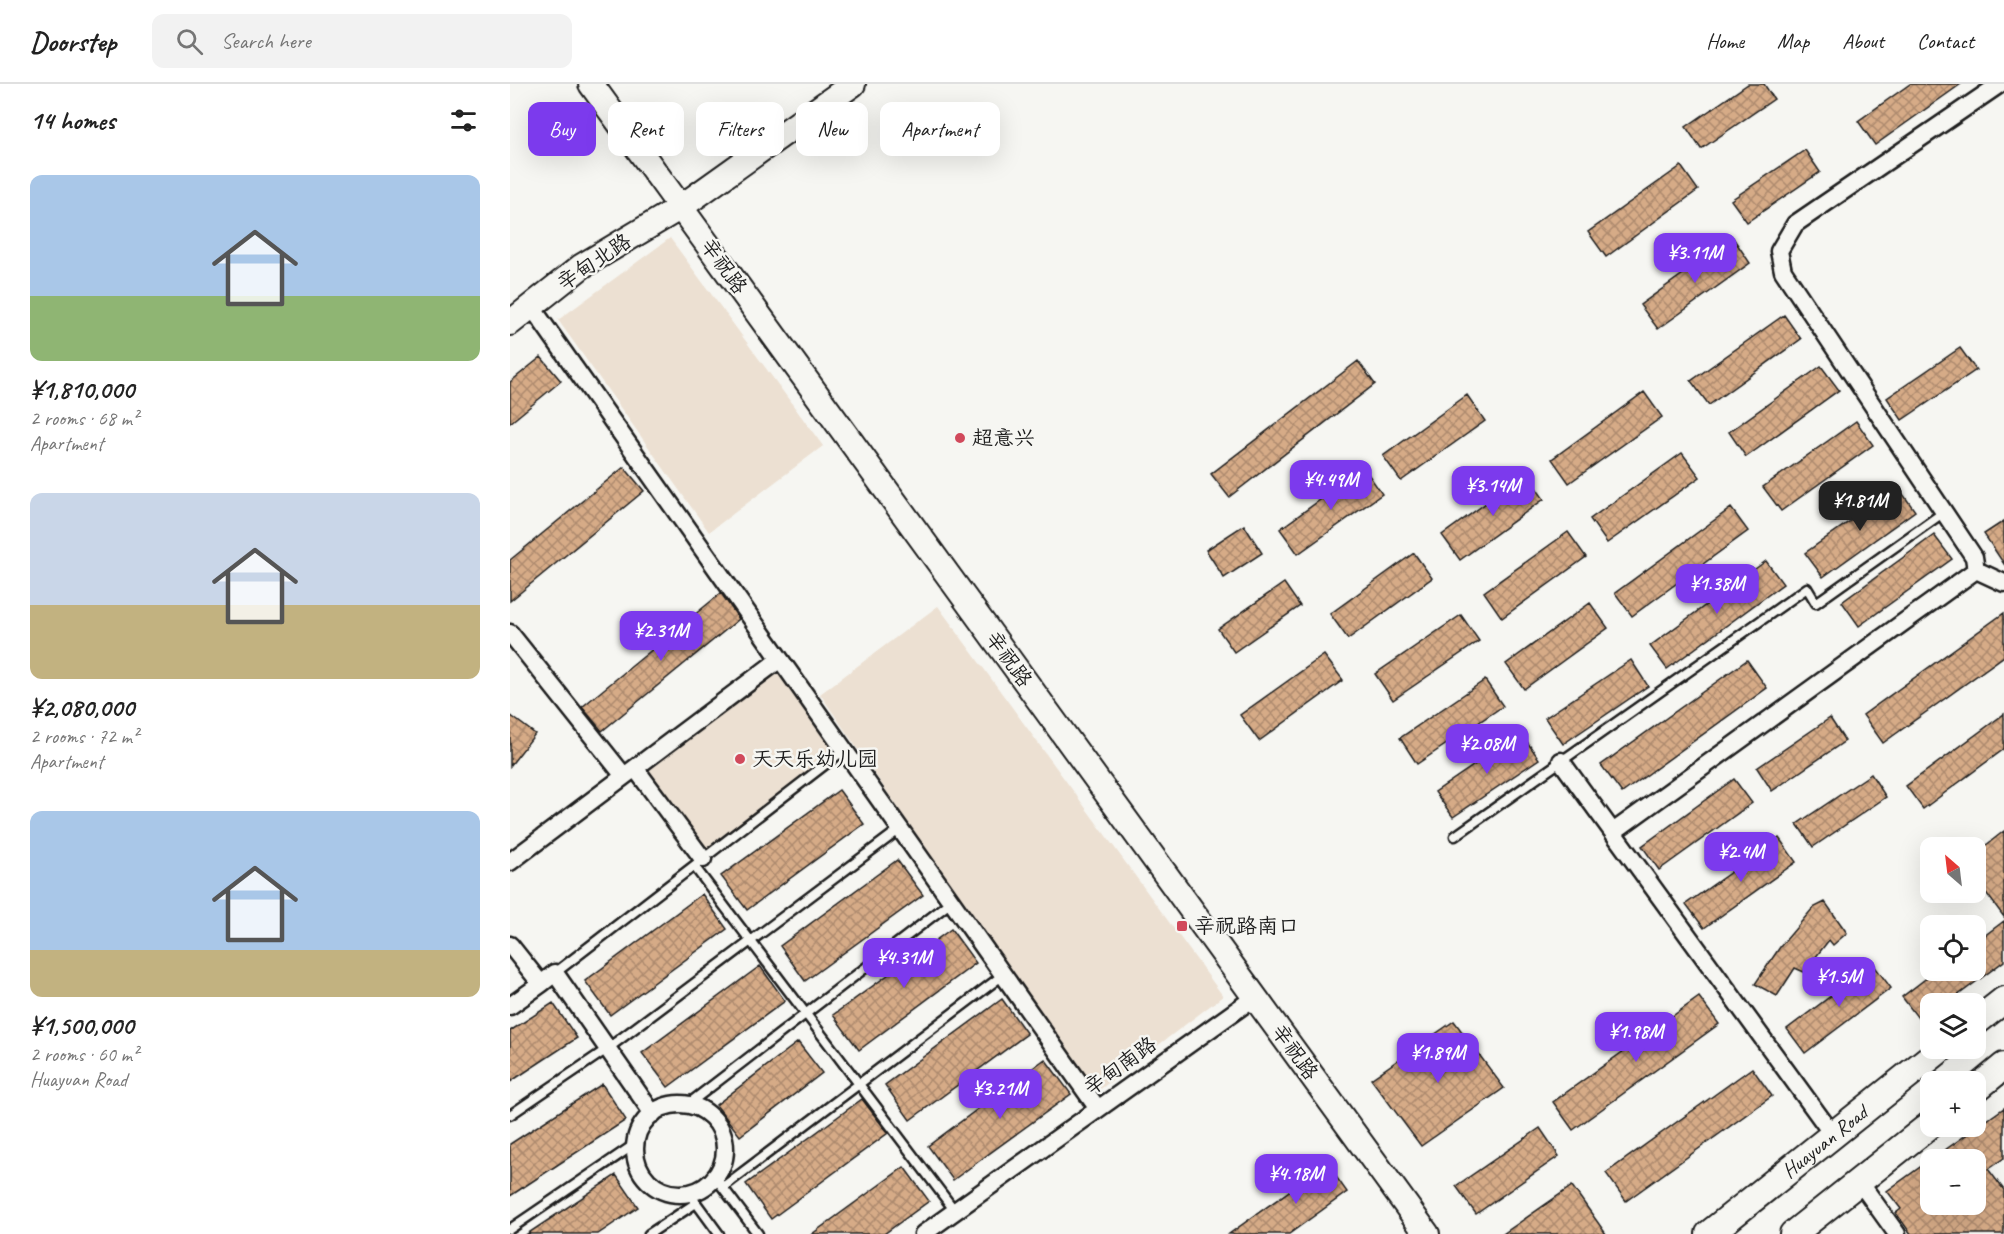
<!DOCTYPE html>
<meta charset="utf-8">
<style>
body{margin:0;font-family:Caveat,"LXGW WenKai TC",sans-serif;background:#f2f2f2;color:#222;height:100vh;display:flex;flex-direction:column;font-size:22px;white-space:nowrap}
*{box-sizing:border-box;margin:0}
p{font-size:20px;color:#767676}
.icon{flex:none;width:33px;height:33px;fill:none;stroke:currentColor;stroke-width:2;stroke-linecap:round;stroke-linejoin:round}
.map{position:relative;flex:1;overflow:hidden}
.details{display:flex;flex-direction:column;background:#fff;width:510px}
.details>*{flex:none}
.top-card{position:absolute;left:18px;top:18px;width:570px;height:54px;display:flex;gap:12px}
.needle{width:39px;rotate:332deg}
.tools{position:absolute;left:1410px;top:753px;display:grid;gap:12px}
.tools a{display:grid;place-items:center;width:66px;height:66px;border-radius:12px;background:#fff;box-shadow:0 6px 24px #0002;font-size:30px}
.price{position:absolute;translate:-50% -51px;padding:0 14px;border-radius:12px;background:#7c3aed;color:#fff;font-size:20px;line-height:39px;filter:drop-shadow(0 2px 3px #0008)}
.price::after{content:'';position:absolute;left:50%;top:36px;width:18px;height:14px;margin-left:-9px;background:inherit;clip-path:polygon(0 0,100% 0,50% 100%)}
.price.selected{background:#222;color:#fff}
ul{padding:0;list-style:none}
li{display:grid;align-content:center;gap:12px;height:318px;padding:0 30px}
li span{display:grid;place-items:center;height:186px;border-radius:12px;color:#555}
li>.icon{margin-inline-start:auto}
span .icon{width:108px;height:108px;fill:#fffc;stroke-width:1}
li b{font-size:26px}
h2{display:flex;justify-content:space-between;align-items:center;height:72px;padding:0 30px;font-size:26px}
.tag{padding:0 21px;border-radius:12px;background:#fff;box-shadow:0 6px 24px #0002;font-size:21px;line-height:54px}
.tag.selected{background:#7c3aed;color:#fff}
header{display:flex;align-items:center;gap:36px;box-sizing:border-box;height:84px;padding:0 30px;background:#fff;border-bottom:2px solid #e0e0e0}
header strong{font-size:28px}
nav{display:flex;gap:33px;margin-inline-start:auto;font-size:21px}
.search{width:420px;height:54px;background:#f2f2f2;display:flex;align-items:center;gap:15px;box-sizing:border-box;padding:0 21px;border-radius:12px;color:#767676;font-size:22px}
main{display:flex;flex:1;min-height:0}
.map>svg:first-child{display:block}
.built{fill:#ece0d2}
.building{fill:url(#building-cross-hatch);stroke:#1c1c1c;stroke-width:1.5}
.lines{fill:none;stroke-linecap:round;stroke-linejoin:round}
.lane-casing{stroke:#1c1c1c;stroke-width:13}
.street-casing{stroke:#1c1c1c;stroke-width:21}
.secondary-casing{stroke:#1c1c1c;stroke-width:28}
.primary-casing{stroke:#1c1c1c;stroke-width:30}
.lane{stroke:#f6f6f2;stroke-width:8}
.street{stroke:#f6f6f2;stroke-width:16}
.secondary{stroke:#f6f6f2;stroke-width:24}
.primary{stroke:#f6f6f2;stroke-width:26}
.poi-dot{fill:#d1495b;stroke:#f6f6f2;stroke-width:2}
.labels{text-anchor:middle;stroke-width:5;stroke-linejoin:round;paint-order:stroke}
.street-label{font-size:21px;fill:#1c1c1c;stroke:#f6f6f2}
.poi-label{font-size:21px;fill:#1c1c1c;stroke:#f6f6f2;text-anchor:start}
</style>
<header>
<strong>Doorstep</strong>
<div class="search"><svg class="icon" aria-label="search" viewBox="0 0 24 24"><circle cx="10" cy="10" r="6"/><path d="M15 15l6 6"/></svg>Search here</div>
<nav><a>Home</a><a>Map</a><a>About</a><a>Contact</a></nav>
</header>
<main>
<section class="details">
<h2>14 homes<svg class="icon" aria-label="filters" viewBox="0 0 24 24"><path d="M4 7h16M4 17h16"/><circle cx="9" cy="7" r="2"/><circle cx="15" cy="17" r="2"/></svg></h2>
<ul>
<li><span style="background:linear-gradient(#a9c7e8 65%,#8fb573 0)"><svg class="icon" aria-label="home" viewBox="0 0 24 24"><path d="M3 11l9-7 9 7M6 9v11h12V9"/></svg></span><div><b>¥1,810,000</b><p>2 rooms · 68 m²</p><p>Apartment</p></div></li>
<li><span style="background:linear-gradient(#c9d6e8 60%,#c2b280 0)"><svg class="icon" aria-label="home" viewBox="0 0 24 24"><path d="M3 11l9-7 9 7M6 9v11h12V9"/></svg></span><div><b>¥2,080,000</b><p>2 rooms · 72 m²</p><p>Apartment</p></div></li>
<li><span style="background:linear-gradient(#a9c7e8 75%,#c2b280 0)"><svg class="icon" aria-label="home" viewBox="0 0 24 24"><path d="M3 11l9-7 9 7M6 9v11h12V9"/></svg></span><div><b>¥1,500,000</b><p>2 rooms · 60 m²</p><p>Huayuan Road</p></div></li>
</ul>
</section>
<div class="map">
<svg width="1494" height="1150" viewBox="0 0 1494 1150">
<defs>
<pattern id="building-cross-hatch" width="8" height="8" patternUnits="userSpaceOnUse" patternTransform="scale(1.5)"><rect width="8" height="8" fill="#d6ab87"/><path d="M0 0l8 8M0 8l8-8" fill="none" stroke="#ad8a6e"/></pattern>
</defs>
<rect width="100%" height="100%" fill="#f6f6f2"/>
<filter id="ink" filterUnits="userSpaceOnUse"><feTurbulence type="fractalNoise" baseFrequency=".0167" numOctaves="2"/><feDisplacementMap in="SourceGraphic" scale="12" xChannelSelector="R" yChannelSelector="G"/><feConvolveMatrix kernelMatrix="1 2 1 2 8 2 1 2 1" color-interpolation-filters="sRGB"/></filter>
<g filter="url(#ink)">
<path class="built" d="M160 154 313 362 199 448 48 236Z
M428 522 713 912 584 1010 310 610Z
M268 587 324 667 196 765 135 684Z"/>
<path class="building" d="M1238 0H1254L1264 15 1191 65 1176 43Z
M1400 0H1451L1365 61 1348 37Z
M1295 66 1310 88 1237 138 1221 116Z
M1171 82 1188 106 1096 173 1078 148Z
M1223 154 1240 179 1148 245 1130 221Z
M1274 231 1291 255 1199 321 1181 297Z
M1450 264 1466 286 1392 336 1377 314Z
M31 273 51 297 0 339V298Z
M848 277 865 300 719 413 701 390Z
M1311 282 1329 306 1236 373 1219 348Z
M1134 308 1152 333 1059 399 1042 375Z
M957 311 975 337 891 397 873 372Z
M1346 337 1363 361 1271 427 1253 403Z
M1172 369 1190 393 1097 459 1080 435Z
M114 383 134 407 0 517V476Z
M854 384 872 410 788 470 770 445Z
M1016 390 1034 415 950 476 932 451Z
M1388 403 1405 427 1313 493 1295 469Z
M1221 424 1238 447 1122 532 1105 509Z
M1494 437V480L1474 450Z
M734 441 752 469 714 494 696 466Z
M1058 448 1076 473 992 534 974 508Z
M1424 451 1442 475 1349 542 1332 518Z
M904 469 922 494 838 555 820 530Z
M1256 477 1273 500 1157 585 1140 562Z
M774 499 790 522 724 568 708 545Z
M211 509 229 535 92 647 72 623Z
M1080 519 1098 544 1014 605 996 580Z
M1494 529V572L1373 659 1353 631Z
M951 531 969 557 883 616 865 590Z
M814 571 833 596 749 657 730 631Z
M1121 576 1138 602 1053 660 1035 634Z
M1237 576 1257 604 1112 709 1091 681Z
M975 596 993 622 907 680 890 654Z
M1494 630V665L1413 725 1396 702Z
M0 631 25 650 0 682Z
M1320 634 1335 657 1262 707 1247 684Z
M1011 649 1029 675 943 733 925 708Z
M1361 690 1376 713 1303 763 1287 740Z
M1224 695 1242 719 1149 786 1132 762Z
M329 706 354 740 237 826 211 792Z
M1494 747V833L1466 795V769Z
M1269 754 1286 778 1194 844 1176 820Z
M387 776 413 811 295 897 270 862Z
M192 810 217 845 100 931 75 897Z
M1315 818 1337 849 1323 861 1319 856 1294 888 1285 884 1267 912 1245 900 1270 863 1303 824Z
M1494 837V877L1436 920H1420V931L1411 938 1392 913 1427 886H1466V858Z
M441 845 466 879 349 966 323 931Z
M1363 880 1381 904 1295 969 1277 945Z
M250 882 275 917 158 1003 132 969Z
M1189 913 1209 940 1063 1046 1043 1018Z
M492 915 517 950 400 1036 375 1001Z
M43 919 67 954 0 998V947Z
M944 937 994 1004 911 1062 861 995Z
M288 958 312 989 230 1052 206 1021Z
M535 975 561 1010 443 1096 418 1062Z
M1242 984 1262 1012 1116 1117 1096 1089Z
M92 1000 116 1036 0 1112V1060Z
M352 1015 378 1049 261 1135 236 1100Z
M1494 1024V1074L1478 1085 1494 1106V1150H1401L1386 1129 1391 1125 1377 1107 1420 1076V1120H1466V1076H1421Z
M1030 1044 1049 1072 966 1130 946 1102Z
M817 1080 837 1108 779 1150H719Z
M394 1083 419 1117 374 1150H302Z
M106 1091 128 1123 88 1150H17Z
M1062 1102 1096 1150H993Z"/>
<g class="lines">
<g class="lane-casing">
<path id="lane" d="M945 752 1297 504 1306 519 1434 428
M184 782 445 1127
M45 889 334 666
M177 1021 441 818
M0 1031 97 965 390 745
M205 1093 248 1150
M213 1103 493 891
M179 1109 209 1150
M0 1145 125 1060
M139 1150 186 1119"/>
</g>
<g class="street-casing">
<path id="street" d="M21 222 270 575
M1466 486 1464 473 1273 187 1269 167 1285 140 1490 0
M0 549 114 692
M1051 677 1323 1051
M125 684 193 775
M1103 748 1466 486 1494 499
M0 778 270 575 588 1025
M0 861 31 900 45 889 143 1030
M0 922 31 900
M125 1065a45 45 0 1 1 90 0a45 45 0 1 1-90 0Z
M1349 1097 1387 1150
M413 1150 745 913"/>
</g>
<g class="secondary-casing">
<path id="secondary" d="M81 0 917 1150
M0 239 72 182 171 123 343 0"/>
</g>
<g class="primary-casing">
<g id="primary">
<path d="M1466 938 1494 916"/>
<path d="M1466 1005 1494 982"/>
<path id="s1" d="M1199 1150 1432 964"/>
<path d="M1283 1150 1420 1041"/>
</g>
</g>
<use href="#lane" class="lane"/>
<use href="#street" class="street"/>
<use href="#secondary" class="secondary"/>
<use href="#primary" class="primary"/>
</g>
</g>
<g class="poi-dot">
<circle cx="450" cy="354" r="6"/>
<circle cx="230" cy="675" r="6"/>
<rect x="666" y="836" width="12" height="12" rx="3"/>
</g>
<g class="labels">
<g class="street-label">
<text transform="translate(84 178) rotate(-34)" y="7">辛甸北路</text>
<text transform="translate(214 182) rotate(54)" y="7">辛祝路</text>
<text transform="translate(499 575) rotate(54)" y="7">辛祝路</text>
<text transform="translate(785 968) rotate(54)" y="7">辛祝路</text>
<text transform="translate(610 982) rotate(-36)" y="7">辛甸南路</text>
<text dy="7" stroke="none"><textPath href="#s1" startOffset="148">Huayuan Road</textPath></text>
</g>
<g class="poi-label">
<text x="462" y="361">超意兴</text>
<text x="242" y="682">天天乐幼儿园</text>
<text x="684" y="849">辛祝路南口</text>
</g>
</g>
</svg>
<div class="tools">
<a><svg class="needle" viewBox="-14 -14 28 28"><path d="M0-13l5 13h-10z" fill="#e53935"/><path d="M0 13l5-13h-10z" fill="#767676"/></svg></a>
<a><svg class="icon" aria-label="locate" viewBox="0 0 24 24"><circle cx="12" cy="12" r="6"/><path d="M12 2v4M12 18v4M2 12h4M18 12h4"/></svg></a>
<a><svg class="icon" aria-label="layers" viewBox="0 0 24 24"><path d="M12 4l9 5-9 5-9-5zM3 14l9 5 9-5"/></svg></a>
<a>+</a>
<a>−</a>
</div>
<b class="price" style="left:1185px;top:200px">¥3.11M</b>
<b class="price" style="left:821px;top:427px">¥4.49M</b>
<b class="price" style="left:983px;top:433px">¥3.14M</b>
<b class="price selected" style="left:1350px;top:448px">¥1.81M</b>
<b class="price" style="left:1207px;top:531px">¥1.38M</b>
<b class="price" style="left:151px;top:578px">¥2.31M</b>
<b class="price" style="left:977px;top:691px">¥2.08M</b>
<b class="price" style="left:1231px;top:799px">¥2.4M</b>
<b class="price" style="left:394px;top:905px">¥4.31M</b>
<b class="price" style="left:1329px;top:924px">¥1.5M</b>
<b class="price" style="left:1126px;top:979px">¥1.98M</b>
<b class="price" style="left:928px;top:1000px">¥1.89M</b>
<b class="price" style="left:490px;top:1036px">¥3.21M</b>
<b class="price" style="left:786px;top:1121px">¥4.18M</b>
<div class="top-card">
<a class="tag selected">Buy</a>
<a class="tag">Rent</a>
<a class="tag">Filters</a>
<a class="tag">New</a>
<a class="tag">Apartment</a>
</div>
</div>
</main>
